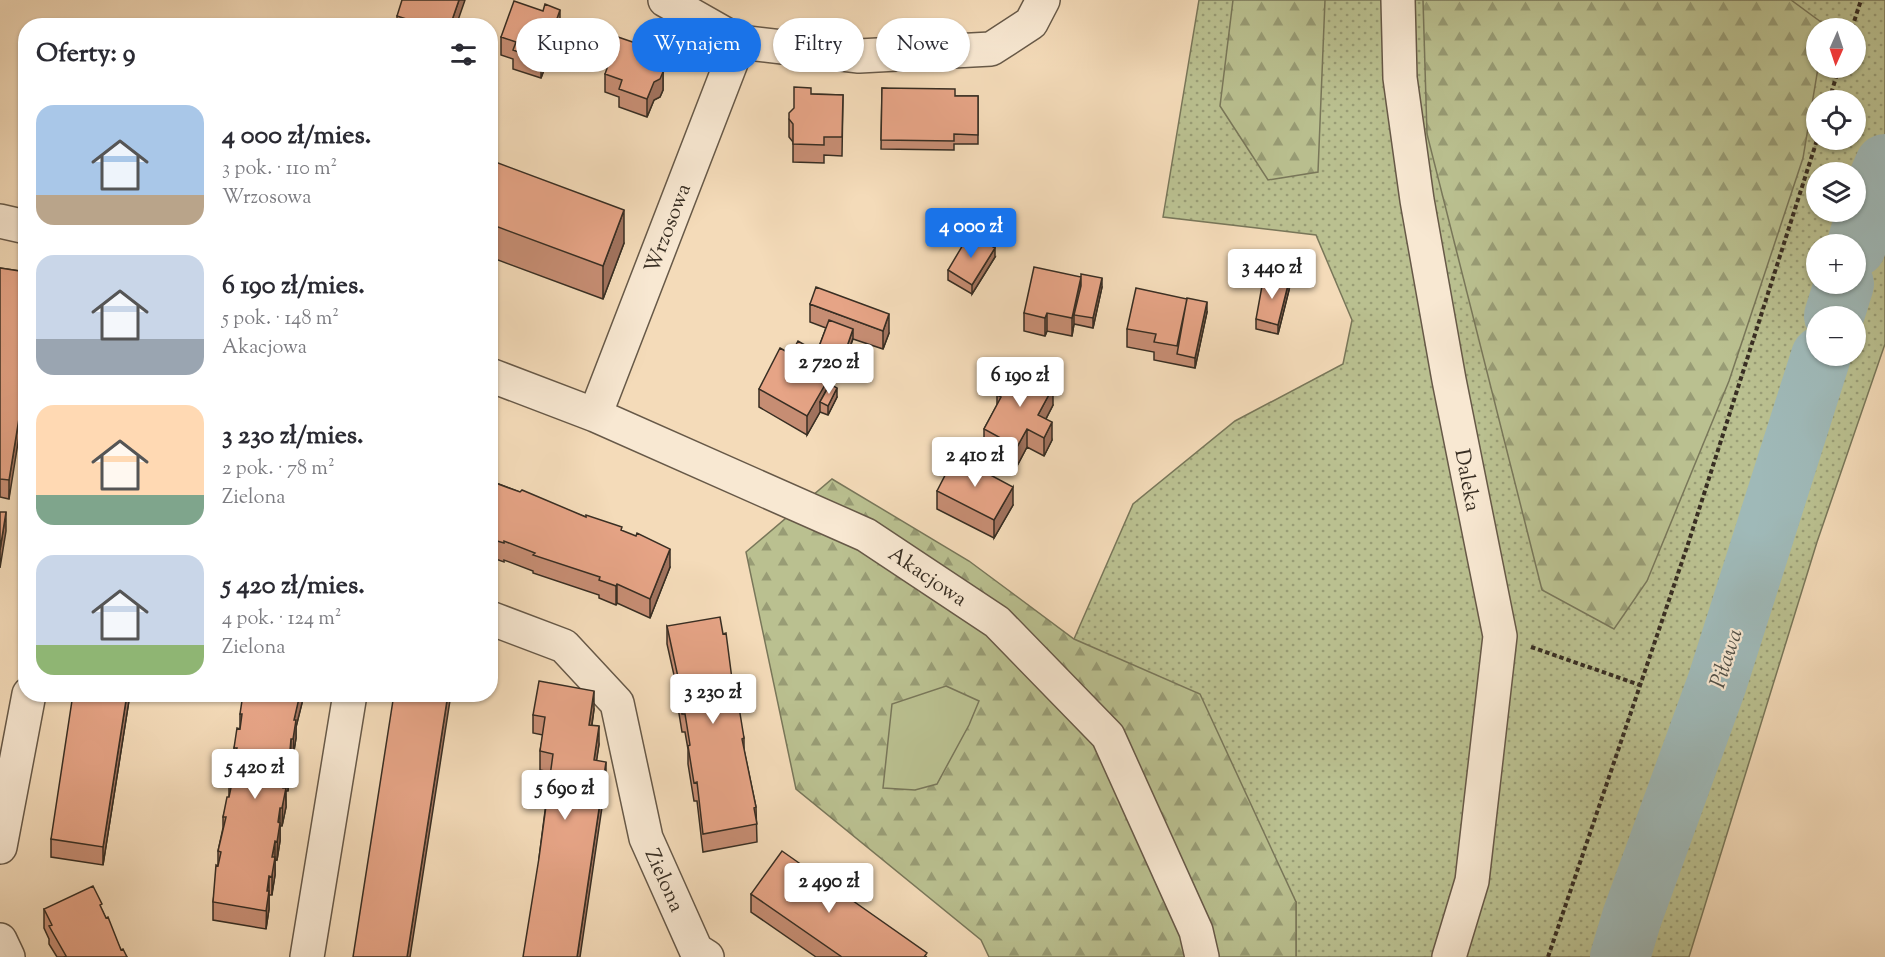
<!DOCTYPE html>
<html lang="pl">
<meta charset="utf-8">
<style>
body{margin:0;font-family:"Sorts Mill Goudy",serif;background:#f7f7f7;color:#2b2b33;height:100vh;display:flex;flex-direction:column;font-size:22px;white-space:nowrap}
*{box-sizing:border-box;margin:0}
p{font-size:20px;color:#7c7c81}
.icon{flex:none;width:33px;height:33px;fill:none;stroke:currentColor;stroke-width:2;stroke-linecap:round;stroke-linejoin:round}
.map{position:relative;flex:1;overflow:hidden}
.details{position:absolute;left:18px;top:18px;width:480px;height:684px;display:flex;flex-direction:column;background:#fff;border-radius:24px;box-shadow:0 2px 4px #0004}
.details>*{flex:none}
.hud{position:absolute;left:516px;top:18px;width:570px;height:54px;display:flex;gap:12px}
.needle{width:39px;rotate:183deg}
.controls{position:absolute;left:1806px;top:18px;display:grid;gap:12px}
.controls a{display:grid;place-items:center;width:60px;height:60px;border-radius:50%;background:#fff;box-shadow:0 2px 4px #0004;font-size:30px}
.price{position:absolute;translate:-50% -51px;padding:0 14px;border-radius:6px;background:#fff;color:#222;font-size:20px;line-height:39px;filter:drop-shadow(0 2px 3px #0008)}
.price::after{content:'';position:absolute;left:50%;top:36px;width:18px;height:14px;margin-left:-9px;background:inherit;clip-path:polygon(0 0,100% 0,50% 100%)}
.price.current{background:#1a73e8;color:#fff}
ul{padding:0;list-style:none}
li{display:flex;align-items:center;gap:18px;height:150px;padding:0 18px}
li span{display:grid;place-items:center;flex:none;width:168px;height:120px;border-radius:18px;color:#555}
li>.icon{margin-inline-start:auto}
span .icon{width:72px;height:72px;fill:#fffc;stroke-width:1}
li b{font-size:26px}
h2{display:flex;justify-content:space-between;align-items:center;height:72px;padding:0 18px;font-size:26px}
.tag{padding:0 21px;border-radius:27px;background:#fff;box-shadow:0 2px 4px #0004;font-size:21px;line-height:54px}
.tag.current{background:#1a73e8;color:#fff}
.map>svg:first-child{display:block}
.grass{fill:url(#grass-dots);stroke:#79775a;stroke-width:1.5;fill-rule:evenodd}
.forest{fill:url(#forest-firs);stroke:#79775a;stroke-width:1.5}
.park{fill:#bac090;stroke:#79775a;stroke-width:1.5}
.lines{fill:none;stroke-linecap:round;stroke-linejoin:round}
.river{stroke:#9fb9b8;stroke-width:60}
.minor-casing{stroke:#675948;stroke-width:36}
.path{stroke:#382e23;stroke-width:4;stroke-dasharray:4.5 3;stroke-linecap:butt}
.minor{stroke:#f8e8d2;stroke-width:33}
.wall{fill:#c68d73;stroke:#382e23;stroke-width:1.5}
.shaded-wall{fill:#a1735e;stroke:#382e23;stroke-width:1.5}
.building{fill:#e6a486;stroke:#382e23;stroke-width:1.5}
.labels{text-anchor:middle;stroke-width:4.5;stroke-linejoin:round;paint-order:stroke}
.street-label{font-size:21px;fill:#382e23;stroke:#f8e8d2}
.water-label{font-size:22px;font-style:italic;fill:#525148;stroke:#f8e8d2}
</style>
<div class="map">
<svg width="1885" height="957" viewBox="0 0 1885 957">
<defs>
<pattern id="grass-dots" width="8" height="8" patternUnits="userSpaceOnUse" patternTransform="scale(1.5)"><rect width="8" height="8" fill="#bac090"/><path d="M2 2h.1M6 6h.1" fill="none" stroke="#989c75" stroke-width="1.8" stroke-linecap="round"/></pattern>
<pattern id="forest-firs" width="22" height="20" patternUnits="userSpaceOnUse" patternTransform="scale(1.5)"><rect width="22" height="20" fill="#bac090"/><path d="M5 1l3.5 6h-7zM16 11l3.5 6h-7z" fill="#989c75"/></pattern>
</defs>
<rect width="100%" height="100%" fill="#f4dbb9"/>
<filter id="stains"><feTurbulence type="fractalNoise" baseFrequency=".00333" numOctaves="4"/><feColorMatrix values="0 0 0 0 .2 0 0 0 0 .09 0 0 0 0 .02 0 0 0 .5 -.17"/></filter>
<radialGradient id="worn" r=".72"><stop offset=".6" stop-color="#630" stop-opacity="0"/><stop offset="1" stop-color="#630" stop-opacity=".3"/></radialGradient>
<path class="grass" d="M1199 0H1885V344L1817 542 1689 957H1296V902L1074 639 1133 504 1235 421 1343 364 1352 320 1316 235 1163 217ZM1816 28H1856V68H1816ZM1816 100H1856V140H1816ZM1816 172H1856V212H1816ZM1816 244H1856V284H1816ZM1816 316H1856V356H1816Z"/>
<path class="forest" d="M1233 0H1325L1318 172 1268 180 1220 106Z
M1423 0H1791L1825 25 1824 28H1816L1818 68 1803 158 1729 381 1647 581 1614 629 1542 590 1427 134Z
M832 479 969 561 1074 639 1200 694 1296 902V957H989L981 940 796 789 746 552Z"/>
<path class="park" d="M946 686 979 701 969 725 937 784 915 790 883 788 892 704Z"/>
<g class="lines">
<path class="river" d="M1856 247 1873 191 1885 164
M1834 316 1844 284
M1620 957 1632 917 1717 683 1821 356"/>
<g class="minor-casing">
<path id="minor" d="M1398 0 1400 78 1417 200 1449 380 1500 636 1472 881 1449 957
M739 42 859 56 991 49 1031 23 1043 0
M0 221 26 227
M490 375 595 415 866 535 997 622 1108 736 1196 931 1202 957
M595 415 739 42 665 0
M490 618 564 646 617 703 646 838 696 950 707 957
M0 847 29 694
M0 940 8 957
M307 957 350 694"/>
</g>
<path class="path" d="M1852 28 1861 0
M1829 100 1839 68
M1531 647 1640 685
M1548 957 1688 544 1817 140"/>
<use href="#minor" class="minor"/>
</g>
<path class="wall" d="M397 16 456 26H397Z
M560 28 557 37V52L554 59 547 62 541 78 513 69V59L501 55V37Z
M666 64 663 73V90L660 97 654 100 647 117 619 107V97L605 92V74Z
M882 88 955 96H978V144H954V150L881 149Z
M811 94 843 95 842 156 824 155V163L793 162V142L789 137V119Z
M490 160 624 243 603 299 490 257Z
M995 257 972 294 948 280V270Z
M0 268 26 272 9 499 0 497Z
M1081 277 1102 287 1093 328 1074 324 1072 336 1047 331 1045 336 1024 331V313Z
M1289 290 1278 334 1256 329V319Z
M810 304 889 333 883 349 853 339 840 376 835 374 830 384 837 397 828 415 820 412 807 435 759 407V389L791 354 817 352 826 328 810 322Z
M1207 312 1195 368 1154 360V352L1127 347V329Z
M997 395 1053 405 1046 419 1052 440 1044 456 1027 447 1017 466 984 447V429L997 405Z
M490 478 491 481 622 531 670 567 650 618 617 603 616 605 599 598V595L533 573V571L504 560V562L490 557Z
M937 491 1013 505 994 538 937 509Z
M667 626 735 702 744 738V750L756 807 757 842 703 852 697 801H694L688 764V749L685 732H682L676 695V684L667 644Z
M130 694 103 865 51 857V839Z
M302 694V703L296 727V738L293 757H291L288 791H286V807L282 826H280V841L277 860 275 859V875L272 893V895H269V909L266 929 213 920V902L218 866V851L223 828V817L229 797V782L234 758V748L240 728V714Z
M594 709 592 725 599 744 596 761 606 780 539 858 550 772 540 770V751L543 735 533 733V715Z
M751 894 927 957H816L751 912Z
M44 909 102 910 121 950 127 957H57L49 944V939L44 928Z"/>
<path class="shaded-wall" d="M459 0H465L456 26H450Z
M560 10V28L557 37V52L554 59 547 62 541 78V60Z
M666 46V64L663 73V90L660 97 654 100 647 117V99Z
M624 210V243L603 299V266Z
M995 248V257L972 294V285Z
M1081 277V295L1074 315V324L1072 336V318Z
M1102 278V287L1093 328V318Z
M1289 281V290L1278 334V325Z
M1207 302V312L1195 368V358Z
M1047 313V331L1045 336V318Z
M889 314V333L883 349V331Z
M853 329V338L840 376V367Z
M835 365V374L820 402V412L807 435V416Z
M26 375V393L9 499V480Z
M1053 387V405L1038 434V415Z
M837 388V397L828 415V406Z
M1052 422V440L1044 456V438Z
M1027 429V447L1017 466V447Z
M1013 487V505L994 538V520Z
M6 512V531L0 568V550Z
M670 549V567L650 618V599Z
M617 584V603L616 605V586Z
M594 691V709L589 743V725Z
M127 694H130L103 865V847Z
M299 694H302V703L296 727V738L293 757 294 720Z
M448 694H451L410 957H407Z
M599 726V744L594 779V760Z
M291 739V757L288 791V773Z
M606 762V780L580 957H577Z
M285 772 286 807 282 826 283 788Z
M280 808V841L277 860 278 822Z
M275 841V875L272 895V857Z
M269 876V909L266 929 267 891Z"/>
<path class="building" d="M402 0H459L450 26H428L397 16Z
M514 1 543 11 545 4 560 10 554 27 557 34 554 40 547 43 541 60 513 50 516 42 501 37Z
M618 37 647 47 650 40 666 46 659 66 663 72 660 79 654 82 647 99 619 89 622 80 605 74Z
M794 87 811 88V94L843 95 842 137H824V145L793 144V124L789 119V113L794 108Z
M882 88 955 89V96H978V135L954 134V141L881 140Z
M490 160 624 210 603 266 490 224Z
M970 233 995 248 972 285 948 270Z
M1034 267 1081 277 1072 318 1047 313 1045 318 1024 313Z
M0 268 26 272V375L9 480 0 479Z
M1081 274 1102 278 1093 318 1074 315 1081 286Z
M1264 275 1289 281 1278 325 1256 319Z
M816 287 889 314 883 331 810 304Z
M1136 288 1187 299 1177 346 1154 342 1156 334 1127 329Z
M1187 298 1207 302 1195 358 1177 354Z
M829 320 853 329 840 367 835 365 830 375 791 354 798 341 817 352Z
M780 348 830 376 807 416 759 389Z
M1014 366 1053 387 1038 415 1052 422 1044 438 1027 429 1017 447 984 429 1001 397 997 395Z
M830 384 837 388 828 406 820 402Z
M955 456 1013 487 994 520 937 491Z
M490 481 520 492 522 490 586 517V515L622 527 621 530 636 536 637 533 670 549 650 599 617 584 616 586 599 580 600 577 533 555 535 553 504 541V543L490 539Z
M0 512H6L0 550Z
M720 617 723 634 726 633 735 702 738 701 744 738 742 739 756 807 754 808 757 824 703 834 697 782 694 783 688 746 690 745 685 714H682L676 677H678L667 626Z
M539 681 594 691 589 725 599 726 594 760 606 762 577 957H523L539 858 553 754 540 751 545 717 533 715Z
M73 694H127L103 847 51 839Z
M243 694H300L294 720H296L293 739H291L288 773 285 772 283 788H286L282 808H280L278 822 280 823 277 842 275 841 272 857H275L272 875V877L269 876 267 891H269L266 911 213 902 216 865 218 866 221 852 218 851 226 817H223L227 797H229L232 783 229 782 237 748H234L237 728 240 729 242 714H240Z
M394 694H448L407 957H353Z
M782 851 927 953 924 957H842L751 894Z
M93 886 102 904 100 905 106 918 108 917 121 950 123 949 127 957H64L66 956 49 926 52 925 44 909Z"/>
<g class="labels">
<g class="street-label">
<text transform="translate(667 228) rotate(-69)" y="7">Wrzosowa</text>
<text transform="translate(1468 480) rotate(79)" y="7">Daleka</text>
<text transform="translate(928 576) rotate(34)" y="7">Akacjowa</text>
<text transform="translate(665 880) rotate(66)" y="7">Zielona</text>
</g>
<g class="water-label">
<text transform="translate(1725 658) rotate(-72)" y="8">Piława</text>
</g>
</g>
<rect width="100%" height="100%" filter="url(#stains)"/>
<rect width="100%" height="100%" fill="url(#worn)"/>
</svg>
<div class="controls">
<a><svg class="needle" viewBox="-14 -14 28 28"><path d="M0-13l5 13h-10z" fill="#e53935"/><path d="M0 13l5-13h-10z" fill="#7c7c81"/></svg></a>
<a><svg class="icon" aria-label="locate" viewBox="0 0 24 24"><circle cx="12" cy="12" r="6"/><path d="M12 2v4M12 18v4M2 12h4M18 12h4"/></svg></a>
<a><svg class="icon" aria-label="layers" viewBox="0 0 24 24"><path d="M12 4l9 5-9 5-9-5zM3 14l9 5 9-5"/></svg></a>
<a>+</a>
<a>−</a>
</div>
<b class="price current" style="left:971px;top:259px">4 000 zł</b>
<b class="price" style="left:1272px;top:300px">3 440 zł</b>
<b class="price" style="left:829px;top:395px">2 720 zł</b>
<b class="price" style="left:1020px;top:408px">6 190 zł</b>
<b class="price" style="left:975px;top:488px">2 410 zł</b>
<b class="price" style="left:713px;top:725px">3 230 zł</b>
<b class="price" style="left:255px;top:800px">5 420 zł</b>
<b class="price" style="left:565px;top:821px">5 690 zł</b>
<b class="price" style="left:829px;top:914px">2 490 zł</b>
<div class="hud">
<a class="tag">Kupno</a>
<a class="tag current">Wynajem</a>
<a class="tag">Filtry</a>
<a class="tag">Nowe</a>
</div>
<section class="details">
<h2>Oferty: 9<svg class="icon" aria-label="filters" viewBox="0 0 24 24"><path d="M4 7h16M4 17h16"/><circle cx="9" cy="7" r="2"/><circle cx="15" cy="17" r="2"/></svg></h2>
<ul>
<li><span style="background:linear-gradient(#a9c7e8 75%,#b9a48a 0)"><svg class="icon" aria-label="home" viewBox="0 0 24 24"><path d="M3 11l9-7 9 7M6 9v11h12V9"/></svg></span><div><b>4 000 zł/mies.</b><p>3 pok. · 110 m²</p><p>Wrzosowa</p></div></li>
<li><span style="background:linear-gradient(#c9d6e8 70%,#9aa5b1 0)"><svg class="icon" aria-label="home" viewBox="0 0 24 24"><path d="M3 11l9-7 9 7M6 9v11h12V9"/></svg></span><div><b>6 190 zł/mies.</b><p>5 pok. · 148 m²</p><p>Akacjowa</p></div></li>
<li><span style="background:linear-gradient(#ffd9b3 75%,#7fa58c 0)"><svg class="icon" aria-label="home" viewBox="0 0 24 24"><path d="M3 11l9-7 9 7M6 9v11h12V9"/></svg></span><div><b>3 230 zł/mies.</b><p>2 pok. · 78 m²</p><p>Zielona</p></div></li>
<li><span style="background:linear-gradient(#c9d6e8 75%,#8fb573 0)"><svg class="icon" aria-label="home" viewBox="0 0 24 24"><path d="M3 11l9-7 9 7M6 9v11h12V9"/></svg></span><div><b>5 420 zł/mies.</b><p>4 pok. · 124 m²</p><p>Zielona</p></div></li>
</ul>
</section>
</div>
